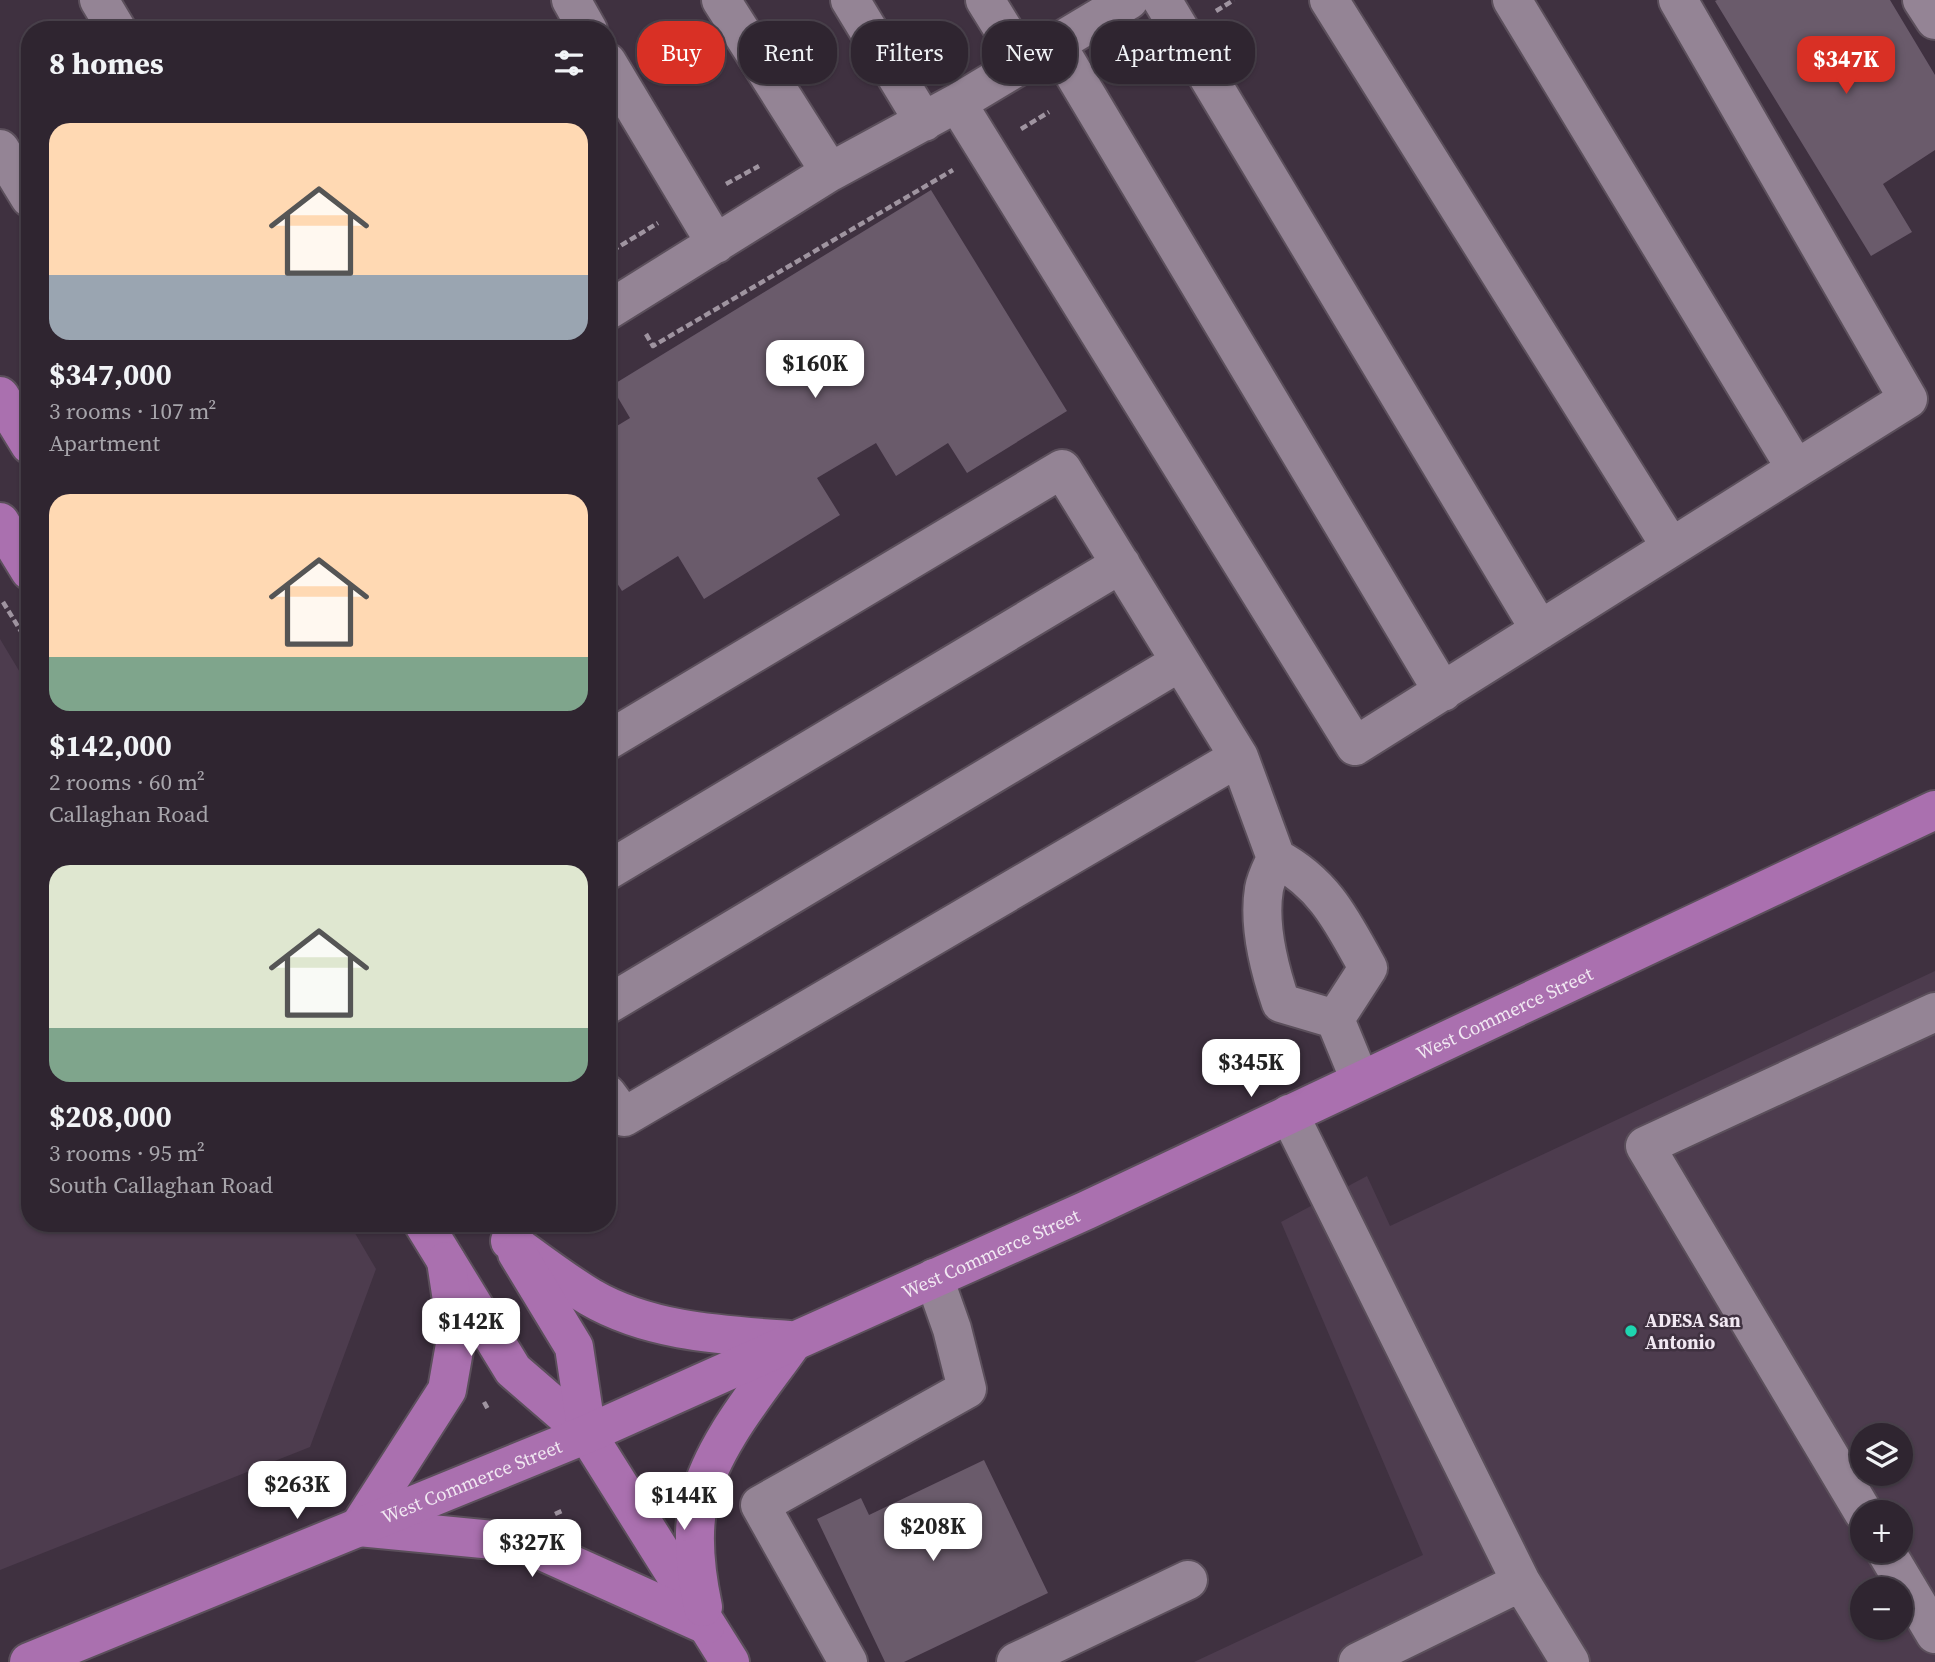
<!DOCTYPE html>
<meta charset="utf-8">
<style>
body{margin:0;font-family:"Source Serif 4",serif;background:#372d38;color:#f1f3f6;height:100vh;display:flex;flex-direction:column;font-size:26px;white-space:nowrap}
*{box-sizing:border-box;margin:0}
p{font-size:23px;color:#a7a5ab}
.icon{flex:none;width:38px;height:38px;fill:none;stroke:currentColor;stroke-width:2;stroke-linecap:round;stroke-linejoin:round}
.map{position:relative;flex:1;overflow:hidden}
.sheet{position:absolute;left:21px;top:21px;width:595px;height:1211px;display:flex;flex-direction:column;background:#2f2530;border-radius:28px;box-shadow:0 2px 5px #0004,0 0 0 2px #4a424c}
.sheet>*{flex:none}
.top-card{position:absolute;left:637px;top:21px;width:665px;height:63px;display:flex;gap:14px}
.fabs{position:absolute;left:1850px;top:1423px;display:grid;gap:14px}
.fabs a{display:grid;place-items:center;width:63px;height:63px;border-radius:50%;background:#2f2530;box-shadow:0 2px 5px #0004,0 0 0 2px #4a424c;font-size:35px}
.price{position:absolute;translate:-50% -60px;padding:0 16px;border-radius:14px;background:#fff;color:#222;font-size:23px;line-height:46px;filter:drop-shadow(0 2px 4px #0008)}
.price::after{content:'';position:absolute;left:50%;top:42px;width:21px;height:16px;margin-left:-10px;background:inherit;clip-path:polygon(0 0,100% 0,50% 100%)}
.price.active{background:#d93025;color:#fff}
ul{padding:0;list-style:none}
li{display:grid;align-content:center;gap:14px;height:371px;padding:0 28px}
li span{display:grid;place-items:center;height:217px;border-radius:21px;color:#555}
li>.icon{margin-inline-start:auto}
span .icon{width:126px;height:126px;fill:#fffc;stroke-width:1}
li b{font-size:30px}
h2{display:flex;justify-content:space-between;align-items:center;height:84px;padding:0 28px;font-size:30px}
.pill{padding:0 24px;border-radius:28px;background:#2f2530;box-shadow:0 2px 5px #0004,0 0 0 2px #4a424c;font-size:24px;line-height:63px}
.pill.active{background:#d93025;color:#fff}
.map>svg:first-child{display:block}
.built{fill:#4d3c4e;fill-rule:evenodd}
.building{fill:#6a5b6b}
.lines{fill:none;stroke-linecap:round;stroke-linejoin:round}
.minor-casing{stroke:#5b4f5b;stroke-width:42}
.major-casing{stroke:#5b4f5b;stroke-width:42}
.path{stroke:#9f94a0;stroke-width:4.5;stroke-dasharray:7 3.5;stroke-linecap:butt}
.minor{stroke:#948495;stroke-width:38}
.major{stroke:#aa70af;stroke-width:38}
.poi-dot{fill:#1ed5b0;stroke:#3f3140;stroke-width:2.5}
.labels{text-anchor:middle;stroke-width:5;stroke-linejoin:round;paint-order:stroke}
.street-label{font-size:19px;fill:#f1e8f2;stroke:#3f3140}
.poi-label{font-size:19px;font-weight:bold;fill:#f1e8f2;stroke:#3f3140;text-anchor:start}
</style>
<div class="map">
<svg width="1935" height="1662" viewBox="0 0 1935 1662">
<rect width="100%" height="100%" fill="#3f3140"/>
<path class="built" d="M0 639 30 689V1223H349L376 1269 310 1447 0 1570Z
M1935 971V1662H1194L1423 1555 1281 1222 1367 1176 1390 1226ZM1862 1435H1900V1474H1862ZM1862 1512H1900V1550H1862ZM1862 1589H1900V1628H1862Z"/>
<path class="building" d="M1717 0H1890L1935 75V150L1883 184 1912 232 1871 256 1715 1Z
M931 190 1067 411 967 473 948 443 896 476 876 443 817 478 840 515 704 599 678 556 622 591 607 567V432L630 418 611 386Z
M984 1460 1048 1593 904 1662H885L817 1519 861 1498 869 1515Z"/>
<g class="lines">
<g class="minor-casing">
<path id="minor" d="M99 0 117 30
M571 0 588 30
M721 0 830 172
M850 0 924 122
M985 0 1024 63
M1162 0 1540 630
M1329 0 1671 547
M1678 0 1908 399 1796 469
M1922 0 1935 20
M1056 44 1443 692
M607 62 716 244
M957 103 1355 746 1796 469 1512 0
M0 149 30 198
M607 311 830 172 957 103 1129 0
M607 741 1062 469 1239 757 624 1117 607 1094
M1239 757 1276 858
M1276 858C1325 884 1342 921 1368 968L1335 1019 1281 1003C1269 968 1258 925 1264 889 1266 878 1272 867 1276 858Z
M607 871 1121 564
M607 1005 1180 662
M1335 1019 1360 1080
M1289 1114 1521 1582
M1863 1512 1645 1146 1935 1012
M1885 1550 1935 1634
M848 1662 760 1505 967 1389 952 1329 934 1278
M1016 1662 1188 1580
M1358 1662 1521 1582 1570 1662"/>
</g>
<g class="major-casing">
<g id="major">
<path d="M0 396 30 445"/>
<path d="M0 522 30 571"/>
<path d="M423 1223 513 1370 587 1434 730 1662"/>
<path d="M510 1241C536 1260 562 1280 590 1297 650 1332 722 1335 789 1340"/>
<path d="M517 1253 574 1347 587 1434"/>
<path d="M446 1261 457 1333 447 1390 359 1527 524 1543 706 1625"/>
<path d="M703 1607C696 1574 691 1534 699 1500 713 1443 760 1389 793 1342"/>
<path id="s1" d="M29 1662 587 1434 1087 1210 1935 810"/>
</g>
</g>
<path class="path" d="M1216 11 1234 0
M935 62 966 43
M1117 71 1148 52
M1021 129 1049 112
M726 184 759 166
M608 261 615 249 658 223
M646 334 653 346 953 170
M3 602 30 646
M377 1223 382 1232
M484 1402 489 1411
M555 1514 564 1510"/>
<use href="#minor" class="minor"/>
<use href="#major" class="major"/>
</g>
<circle class="poi-dot" cx="1631" cy="1331" r="7"/>
<g class="labels">
<g class="street-label">
<text dy="7" stroke="none"><textPath href="#s1" startOffset="1612">West Commerce Street</textPath></text>
<text dy="7" stroke="none"><textPath href="#s1" startOffset="1045">West Commerce Street</textPath></text>
<text dy="7" stroke="none"><textPath href="#s1" startOffset="478">West Commerce Street</textPath></text>
</g>
<g class="poi-label">
<text x="1645" y="1327">ADESA San<tspan x="1645" dy="22">Antonio</tspan></text>
</g>
</g>
</svg>
<div class="fabs">
<a><svg class="icon" aria-label="layers" viewBox="0 0 24 24"><path d="M12 4l9 5-9 5-9-5zM3 14l9 5 9-5"/></svg></a>
<a>+</a>
<a>−</a>
</div>
<b class="price active" style="left:1846px;top:96px">$347K</b>
<b class="price" style="left:815px;top:400px">$160K</b>
<b class="price" style="left:1251px;top:1099px">$345K</b>
<b class="price" style="left:471px;top:1358px">$142K</b>
<b class="price" style="left:297px;top:1521px">$263K</b>
<b class="price" style="left:684px;top:1532px">$144K</b>
<b class="price" style="left:933px;top:1563px">$208K</b>
<b class="price" style="left:532px;top:1579px">$327K</b>
<div class="top-card">
<a class="pill active">Buy</a>
<a class="pill">Rent</a>
<a class="pill">Filters</a>
<a class="pill">New</a>
<a class="pill">Apartment</a>
</div>
<section class="sheet">
<h2>8 homes<svg class="icon" aria-label="filters" viewBox="0 0 24 24"><path d="M4 7h16M4 17h16"/><circle cx="9" cy="7" r="2"/><circle cx="15" cy="17" r="2"/></svg></h2>
<ul>
<li><span style="background:linear-gradient(#ffd9b3 70%,#9aa5b1 0)"><svg class="icon" aria-label="home" viewBox="0 0 24 24"><path d="M3 11l9-7 9 7M6 9v11h12V9"/></svg></span><div><b>$347,000</b><p>3 rooms · 107 m²</p><p>Apartment</p></div></li>
<li><span style="background:linear-gradient(#ffd9b3 75%,#7fa58c 0)"><svg class="icon" aria-label="home" viewBox="0 0 24 24"><path d="M3 11l9-7 9 7M6 9v11h12V9"/></svg></span><div><b>$142,000</b><p>2 rooms · 60 m²</p><p>Callaghan Road</p></div></li>
<li><span style="background:linear-gradient(#dfe7d0 75%,#7fa58c 0)"><svg class="icon" aria-label="home" viewBox="0 0 24 24"><path d="M3 11l9-7 9 7M6 9v11h12V9"/></svg></span><div><b>$208,000</b><p>3 rooms · 95 m²</p><p>South Callaghan Road</p></div></li>
</ul>
</section>
</div>
